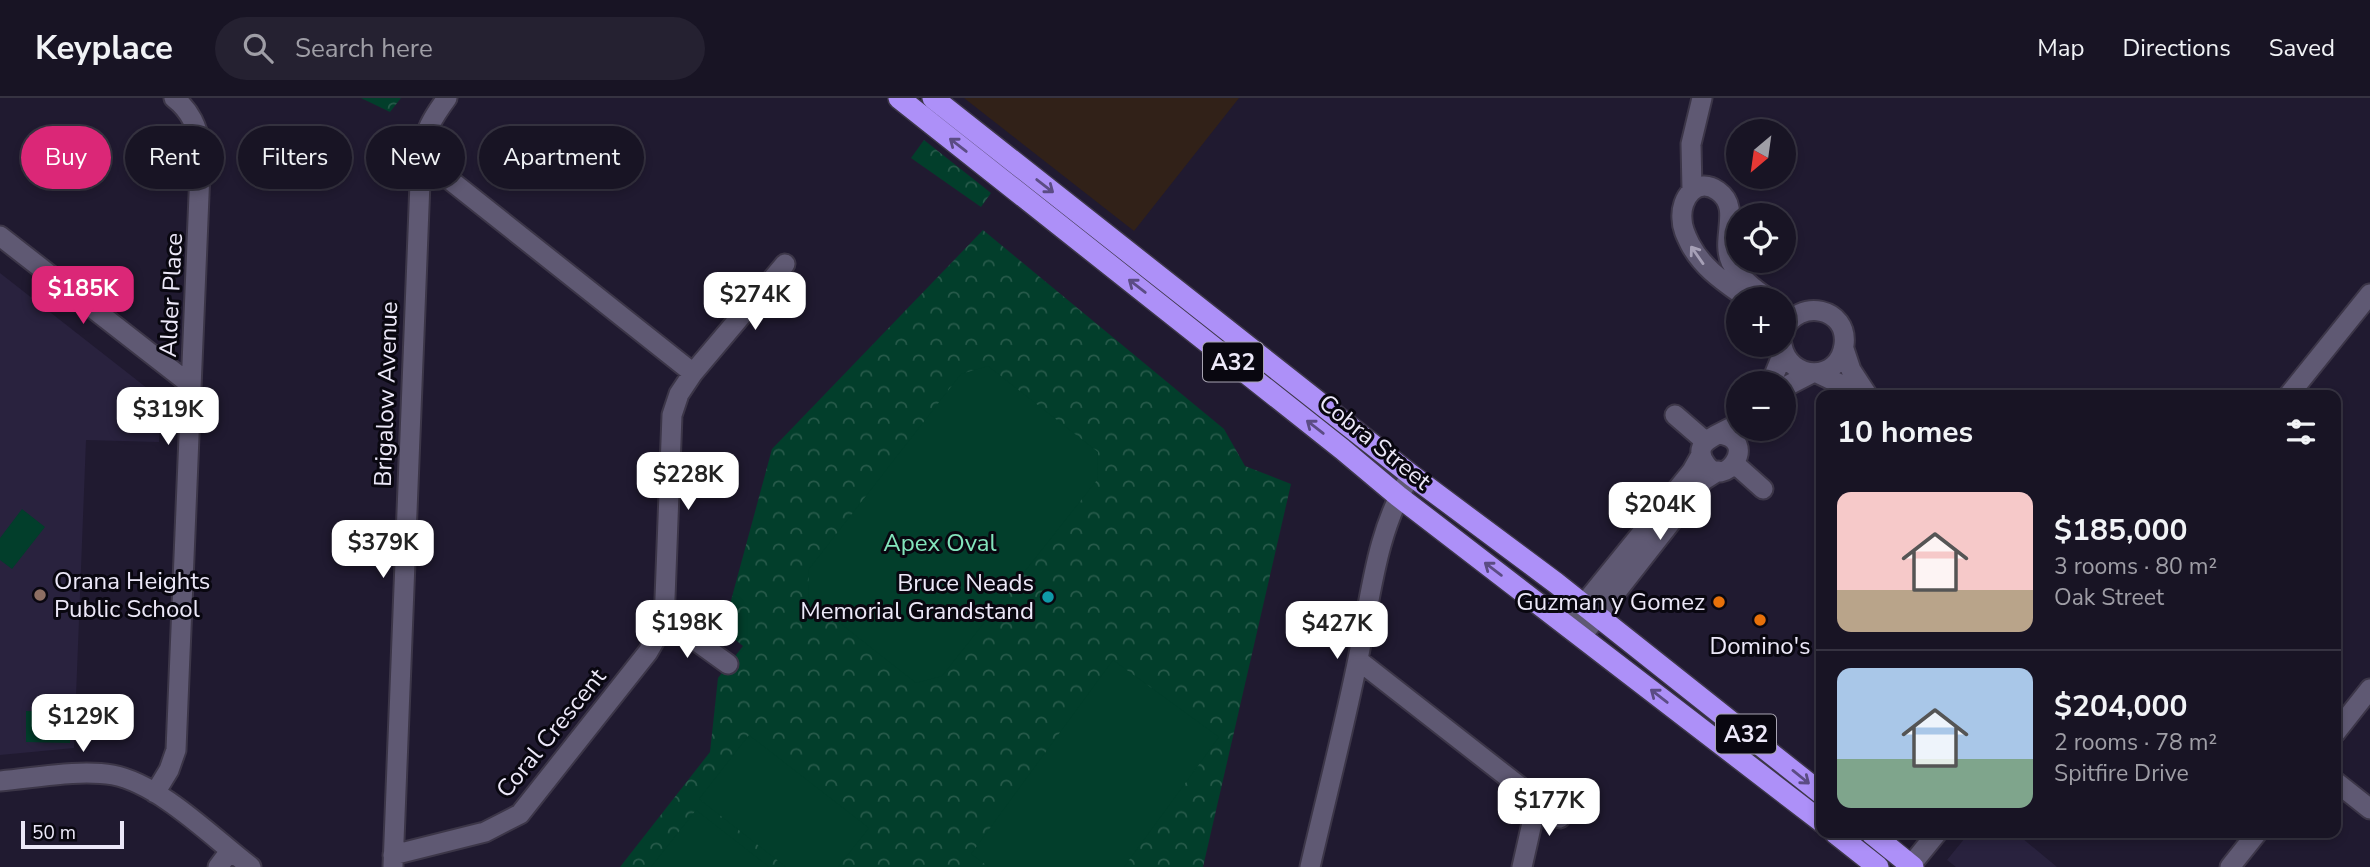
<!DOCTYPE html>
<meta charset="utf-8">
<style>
body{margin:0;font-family:"Nunito Sans",sans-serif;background:#252131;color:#f1f3f6;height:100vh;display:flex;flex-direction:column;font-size:26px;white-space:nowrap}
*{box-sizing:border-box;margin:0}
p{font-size:23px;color:#9f9ea6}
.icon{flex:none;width:38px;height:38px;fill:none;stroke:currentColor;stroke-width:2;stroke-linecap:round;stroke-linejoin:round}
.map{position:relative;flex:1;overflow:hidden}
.details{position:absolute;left:1816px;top:292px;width:525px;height:448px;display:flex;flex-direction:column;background:#181424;border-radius:14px;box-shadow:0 4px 10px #0003,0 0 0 2px #363341}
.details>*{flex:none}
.banner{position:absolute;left:21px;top:28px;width:665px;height:63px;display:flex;gap:14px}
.needle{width:46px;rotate:209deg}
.fabs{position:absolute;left:1726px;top:21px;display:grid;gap:14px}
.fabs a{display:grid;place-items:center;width:70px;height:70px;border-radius:50%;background:#181424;box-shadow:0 4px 10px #0003,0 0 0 2px #363341;font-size:35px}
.scale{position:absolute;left:21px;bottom:18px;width:103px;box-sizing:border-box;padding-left:7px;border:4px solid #ece8f8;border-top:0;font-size:19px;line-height:24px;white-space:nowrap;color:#ece8f8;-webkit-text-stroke:5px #090710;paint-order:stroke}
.price{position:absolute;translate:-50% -60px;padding:0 16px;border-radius:14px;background:#fff;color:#222;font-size:23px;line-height:46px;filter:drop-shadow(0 2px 4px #0008)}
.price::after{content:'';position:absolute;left:50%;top:42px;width:21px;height:16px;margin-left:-10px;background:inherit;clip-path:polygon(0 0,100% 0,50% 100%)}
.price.on{background:#db2777;color:#fff}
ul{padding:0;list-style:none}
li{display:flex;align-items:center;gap:21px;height:175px;padding:0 21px}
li+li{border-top:2px solid #363341}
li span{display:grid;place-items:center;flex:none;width:196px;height:140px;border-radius:14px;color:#555}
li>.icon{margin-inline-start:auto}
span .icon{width:84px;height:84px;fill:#fffc;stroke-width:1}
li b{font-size:30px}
h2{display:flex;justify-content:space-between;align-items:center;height:84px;padding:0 21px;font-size:30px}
.chip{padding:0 24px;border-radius:32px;background:#181424;box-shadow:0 4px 10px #0003,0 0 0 2px #363341;font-size:24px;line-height:63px}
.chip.on{background:#db2777;color:#fff}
header{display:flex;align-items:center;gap:42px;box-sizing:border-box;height:98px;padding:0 35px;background:#181424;border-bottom:2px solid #363341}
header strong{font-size:33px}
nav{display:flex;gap:38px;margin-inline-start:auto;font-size:24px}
.search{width:490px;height:63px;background:#252131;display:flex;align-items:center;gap:18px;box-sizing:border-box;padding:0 24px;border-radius:38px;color:#9f9ea6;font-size:26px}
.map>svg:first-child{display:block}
.commercial{fill:#312118}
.built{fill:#29223e}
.park{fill:url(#park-crowns)}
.pitch{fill:#023e2b}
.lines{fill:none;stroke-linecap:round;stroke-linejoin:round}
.minor-casing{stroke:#3c3648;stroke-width:23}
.highway-casing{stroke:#3c3648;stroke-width:24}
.minor{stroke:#5f5973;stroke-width:19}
.highway{stroke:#ad90f8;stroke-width:21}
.oneway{stroke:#5b4c84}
.oneway2{stroke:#a6a0b6}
.education-dot{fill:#8d6e63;stroke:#090710;stroke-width:2.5}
.culture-dot{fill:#0f9aa8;stroke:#090710;stroke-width:2.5}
.food-dot{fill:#e8710a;stroke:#090710;stroke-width:2.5}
.labels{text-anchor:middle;stroke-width:6;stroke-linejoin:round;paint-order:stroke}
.shield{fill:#090710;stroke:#a8a4b2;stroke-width:2}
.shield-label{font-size:23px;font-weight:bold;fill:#ece8f8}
.street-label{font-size:24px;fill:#ece8f8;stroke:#090710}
.park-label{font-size:24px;fill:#83e5bc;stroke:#090710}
.poi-label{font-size:24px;fill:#ece8f8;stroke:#090710;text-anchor:end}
</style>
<header>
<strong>Keyplace</strong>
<div class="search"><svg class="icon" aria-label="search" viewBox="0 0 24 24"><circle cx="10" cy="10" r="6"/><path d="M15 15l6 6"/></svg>Search here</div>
<nav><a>Map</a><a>Directions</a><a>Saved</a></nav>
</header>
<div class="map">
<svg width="2370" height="769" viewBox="0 0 2370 769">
<defs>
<pattern id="park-crowns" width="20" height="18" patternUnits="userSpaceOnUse" patternTransform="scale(1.75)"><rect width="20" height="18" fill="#023e2b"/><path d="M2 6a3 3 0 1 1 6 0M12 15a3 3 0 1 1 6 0" fill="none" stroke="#275a4a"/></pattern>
</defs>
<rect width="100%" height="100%" fill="#201a30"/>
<path class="commercial" d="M964 0H1239L1134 133Z"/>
<path class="built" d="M0 175 161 301 159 344 86 342 74 650 0 657Z
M1969 735H2016L2057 769H1956L1947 762Z"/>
<path class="park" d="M361 0H401L390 14Z
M924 42 991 95 981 109 911 60Z
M983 132 1224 331 1245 368 1291 386 1203 769H620L710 654 718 580 743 548 723 532 772 351Z"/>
<path class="pitch" d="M988 268 1098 354 1097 382 942 578 916 585 808 500 809 471 961 276Z
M22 411 45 429 12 471 0 462V440Z
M1113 562 1219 639 1124 769H989L971 756Z
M26 613 71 614 70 645 26 644Z
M749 637 869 730 838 769H786L699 701Z
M696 712 769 769H651Z"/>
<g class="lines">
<g class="minor-casing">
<path id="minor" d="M1692 92 1691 46 1702 0
M0 138 191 287
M1748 201C1726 185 1703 171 1690 146 1686 138 1682 130 1682 121 1680 100 1697 78 1718 93 1742 110 1720 140 1731 164 1739 179 1755 192 1769 201
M1782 247C1789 283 1839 285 1844 247 1849 210 1799 199 1783 233
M1844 251 1851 272 1868 298
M693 275 785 166
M1817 275 1838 285 1852 298
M1771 285 1783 255
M1783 290 1812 275
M2288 298 2370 196
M1675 317 1705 343
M1719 336C1761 341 1724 395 1705 365 1689 341 1725 336 1738 325
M1735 366 1763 391
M664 526 692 540 728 566
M1567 527 1692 373 1701 357
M1582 538 1704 382 1718 373
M1358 562 1560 720
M2336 634 2370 591
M0 683C35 680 79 671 113 677 160 686 213 740 251 769
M2336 684 2370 711
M155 695 169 672 176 652 201 49C197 29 191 13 174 0
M393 757 485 734 520 716 648 554 664 526 672 317 679 296 693 275 421 59
M1911 767 1937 735
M393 768 421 59C423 35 433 19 447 0
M218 769 230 753
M1310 769C1326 700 1344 630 1358 561 1371 498 1376 432 1411 377
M1522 769 1537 703
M2230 769 2257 735"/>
</g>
<g class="highway-casing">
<path id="highway" d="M899 0 1342 351 1398 398 1822 724
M933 0 1411 377 1556 485 1822 696
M1835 735 1878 769
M1871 735 1913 769"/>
</g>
<use href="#minor" class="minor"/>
<use href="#highway" class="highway"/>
</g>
<defs><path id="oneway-shaft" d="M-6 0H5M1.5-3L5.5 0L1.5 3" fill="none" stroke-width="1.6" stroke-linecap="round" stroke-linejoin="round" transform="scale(1.75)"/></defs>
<g class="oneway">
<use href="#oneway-shaft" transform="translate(958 47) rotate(-142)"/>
<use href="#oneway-shaft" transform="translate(1045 88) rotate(38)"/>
<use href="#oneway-shaft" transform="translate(1137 188) rotate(-142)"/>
<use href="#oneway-shaft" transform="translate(1315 329) rotate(-142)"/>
<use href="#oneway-shaft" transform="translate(1493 471) rotate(-143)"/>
<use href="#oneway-shaft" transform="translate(1659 598) rotate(-142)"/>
<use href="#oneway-shaft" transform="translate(1801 679) rotate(39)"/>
</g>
<use class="oneway2" href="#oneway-shaft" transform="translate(1697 157) rotate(-125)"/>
<circle class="education-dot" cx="40" cy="497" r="7"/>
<circle class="culture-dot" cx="1048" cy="499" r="7"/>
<g class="food-dot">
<circle cx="1719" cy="504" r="7"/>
<circle cx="1760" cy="522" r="7"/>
</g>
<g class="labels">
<g class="shield">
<rect x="1203" y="244.5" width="60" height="39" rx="5"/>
<rect x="1716" y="616.5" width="60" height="39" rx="5"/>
</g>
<g class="shield-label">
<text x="1233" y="272">A32</text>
<text x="1746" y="644">A32</text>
</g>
<g class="street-label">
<text transform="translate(171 197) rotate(-87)" y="8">Alder Place</text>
<text transform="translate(386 296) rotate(-88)" y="8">Brigalow Avenue</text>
<text transform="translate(1375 344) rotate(39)" y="8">Cobra Street</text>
<text transform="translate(551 635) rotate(-51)" y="8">Coral Crescent</text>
</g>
<g class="park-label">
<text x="940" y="453">Apex Oval</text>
</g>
<g class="poi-label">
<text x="54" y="491" text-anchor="start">Orana Heights<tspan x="54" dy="28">Public School</tspan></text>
<text x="1034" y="493">Bruce Neads<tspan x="1034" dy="28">Memorial Grandstand</tspan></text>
<text x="1705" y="512">Guzman y Gomez</text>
<text x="1760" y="556" text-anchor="middle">Domino's</text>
</g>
</g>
</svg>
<div class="fabs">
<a><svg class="needle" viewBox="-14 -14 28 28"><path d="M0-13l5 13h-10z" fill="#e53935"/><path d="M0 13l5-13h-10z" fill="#9f9ea6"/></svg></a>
<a><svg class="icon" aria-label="locate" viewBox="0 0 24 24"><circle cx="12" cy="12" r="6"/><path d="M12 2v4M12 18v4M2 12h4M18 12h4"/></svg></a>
<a>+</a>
<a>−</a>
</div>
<div class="scale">50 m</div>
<b class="price on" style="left:83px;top:228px">$185K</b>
<b class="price" style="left:755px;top:234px">$274K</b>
<b class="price" style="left:168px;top:349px">$319K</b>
<b class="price" style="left:688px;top:414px">$228K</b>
<b class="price" style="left:1660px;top:444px">$204K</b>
<b class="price" style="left:383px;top:482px">$379K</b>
<b class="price" style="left:687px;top:562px">$198K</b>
<b class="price" style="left:1337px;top:563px">$427K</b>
<b class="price" style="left:83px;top:656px">$129K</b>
<b class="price" style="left:1549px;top:740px">$177K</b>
<div class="banner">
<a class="chip on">Buy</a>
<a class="chip">Rent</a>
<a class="chip">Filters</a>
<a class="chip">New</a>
<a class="chip">Apartment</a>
</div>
<section class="details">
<h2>10 homes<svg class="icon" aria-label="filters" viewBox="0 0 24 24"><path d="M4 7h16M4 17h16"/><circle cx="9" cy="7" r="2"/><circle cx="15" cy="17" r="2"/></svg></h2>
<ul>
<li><span style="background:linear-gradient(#f6c9c9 70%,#b9a48a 0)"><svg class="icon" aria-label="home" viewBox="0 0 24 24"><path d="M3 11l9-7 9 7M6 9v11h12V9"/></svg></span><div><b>$185,000</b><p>3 rooms · 80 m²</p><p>Oak Street</p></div></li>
<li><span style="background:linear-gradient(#a9c7e8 65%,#7fa58c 0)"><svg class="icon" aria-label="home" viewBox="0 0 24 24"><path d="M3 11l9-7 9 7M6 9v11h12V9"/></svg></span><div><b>$204,000</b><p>2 rooms · 78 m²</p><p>Spitfire Drive</p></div></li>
</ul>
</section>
</div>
